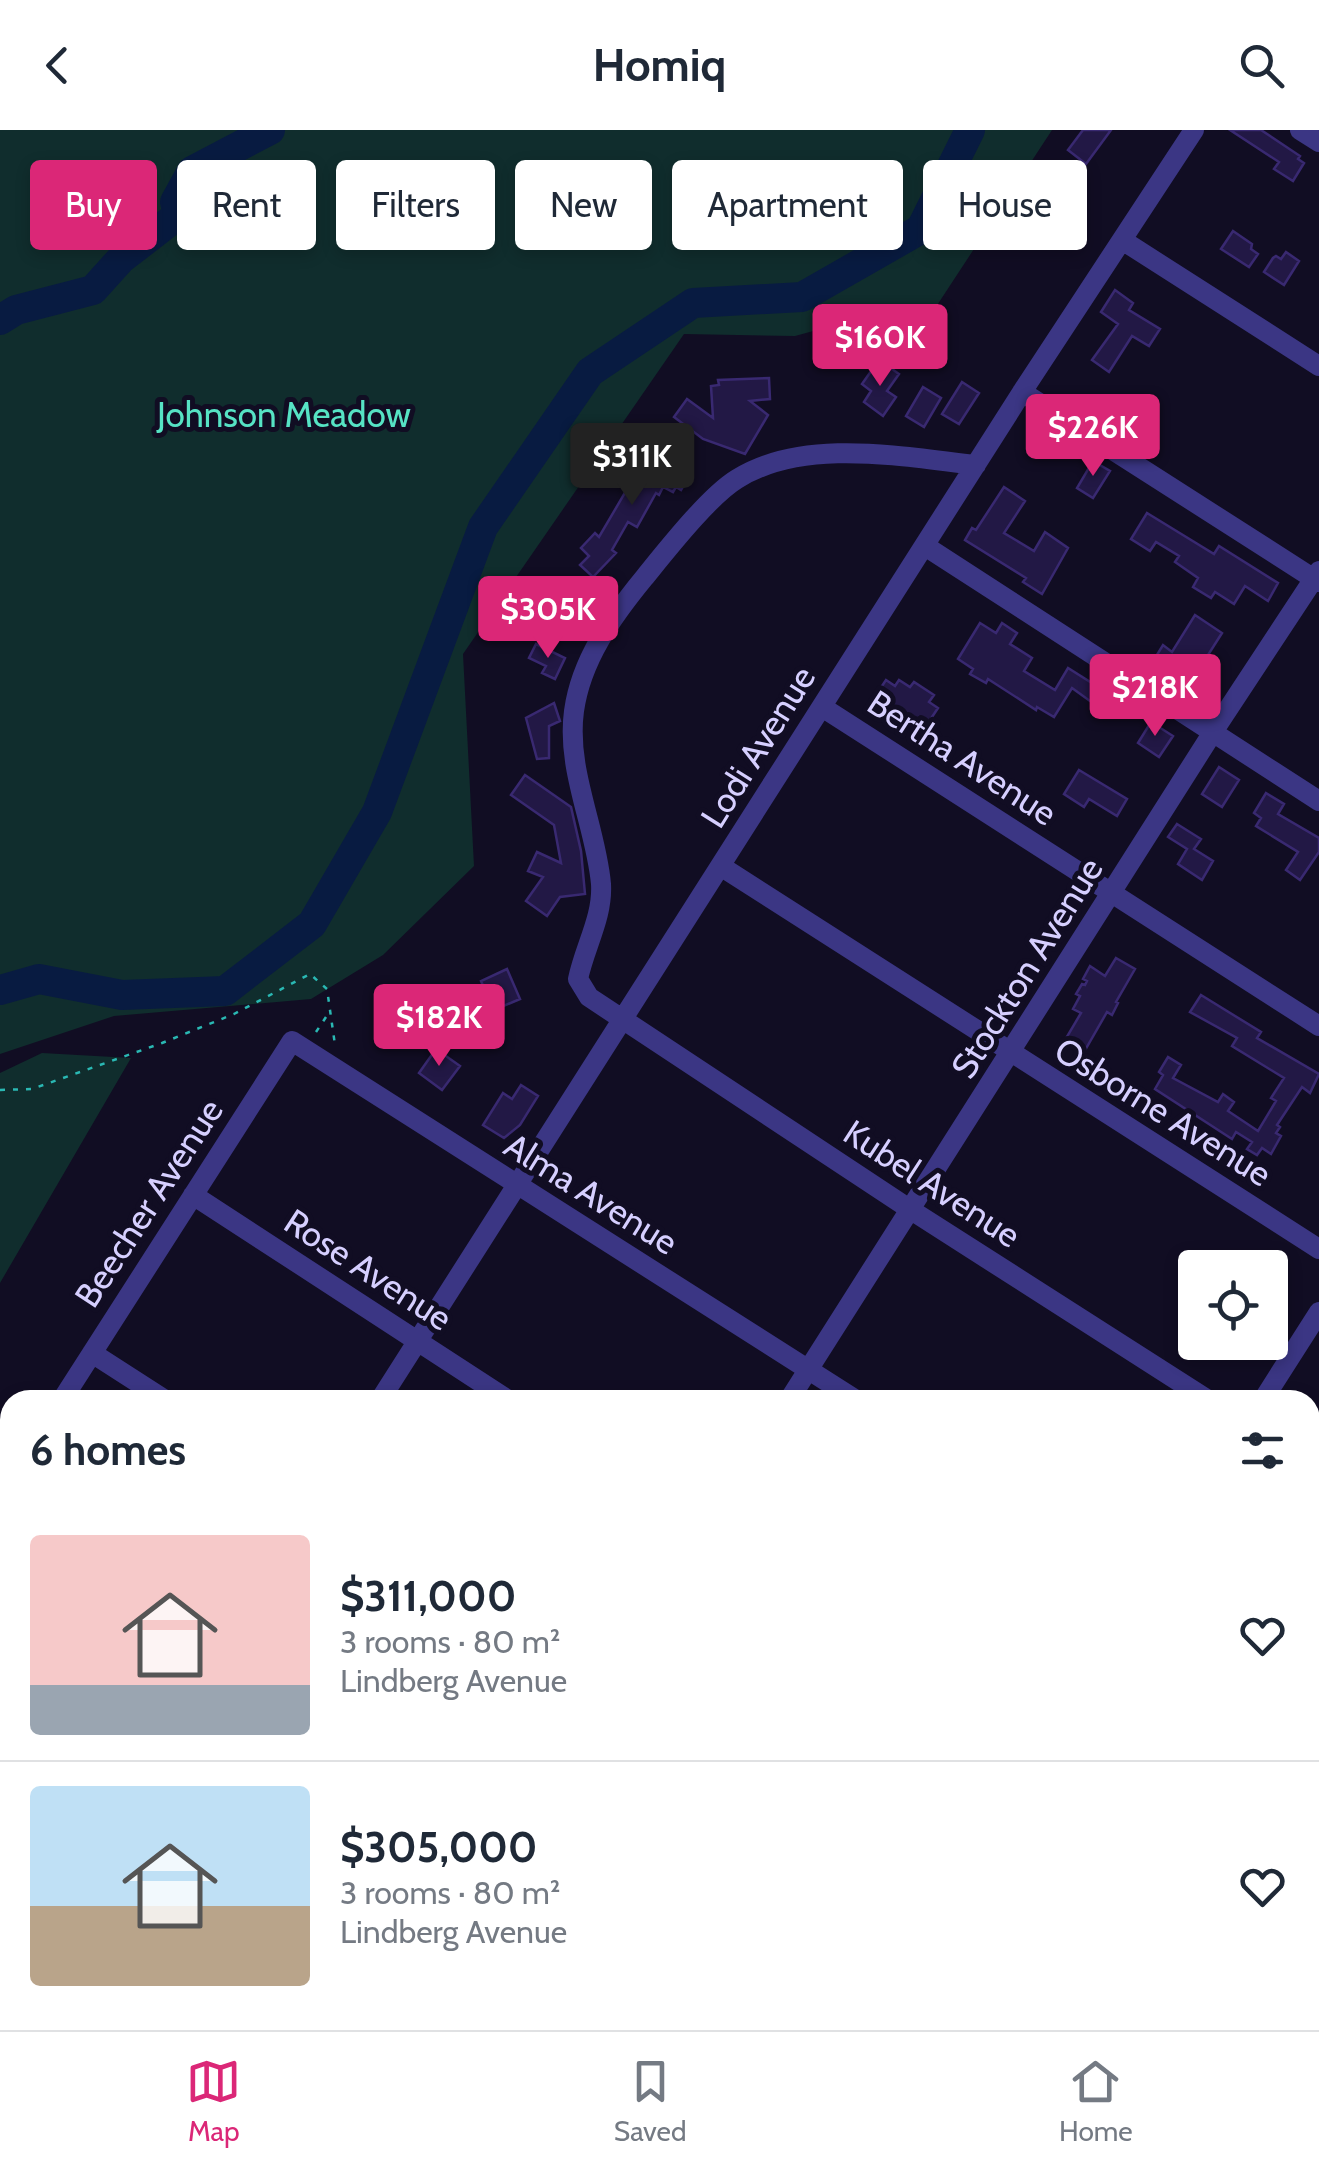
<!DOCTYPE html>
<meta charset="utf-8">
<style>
body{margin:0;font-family:Cabin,sans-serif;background:#f2f2f3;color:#1f2937;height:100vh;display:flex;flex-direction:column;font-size:38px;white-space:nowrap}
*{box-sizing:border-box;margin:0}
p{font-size:32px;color:#747a83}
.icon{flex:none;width:55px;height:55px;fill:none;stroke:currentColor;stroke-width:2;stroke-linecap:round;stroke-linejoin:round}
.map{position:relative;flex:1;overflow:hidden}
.details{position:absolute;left:0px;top:1260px;width:1320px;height:640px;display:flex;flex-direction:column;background:#fff;border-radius:30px 30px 0 0;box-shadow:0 5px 15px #0003}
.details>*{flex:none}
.banner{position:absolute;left:30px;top:30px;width:1260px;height:90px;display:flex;gap:20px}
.buttons{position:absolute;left:1178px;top:1120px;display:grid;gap:20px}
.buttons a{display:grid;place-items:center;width:110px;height:110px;border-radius:10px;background:#fff;box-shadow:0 5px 15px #0003;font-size:50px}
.price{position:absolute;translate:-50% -85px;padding:0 22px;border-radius:10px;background:#db2777;color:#fff;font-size:32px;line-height:65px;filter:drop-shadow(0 2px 5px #0008)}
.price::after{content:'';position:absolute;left:50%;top:60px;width:30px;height:22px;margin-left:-15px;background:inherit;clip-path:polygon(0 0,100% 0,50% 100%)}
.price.selected{background:#222;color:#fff}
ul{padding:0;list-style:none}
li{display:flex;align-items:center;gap:30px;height:250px;padding:0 30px}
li+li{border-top:2px solid #e0e1e3}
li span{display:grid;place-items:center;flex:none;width:280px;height:200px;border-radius:10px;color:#555}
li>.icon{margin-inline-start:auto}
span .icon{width:120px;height:120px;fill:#fffc;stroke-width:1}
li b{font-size:42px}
h2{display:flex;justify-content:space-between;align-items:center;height:120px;padding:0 30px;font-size:42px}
.pill{padding:0 35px;border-radius:10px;background:#fff;box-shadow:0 5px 15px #0003;font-size:35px;line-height:90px}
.pill.selected{background:#db2777;color:#fff}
header{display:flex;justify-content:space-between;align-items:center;height:130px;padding:0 30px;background:#fff;font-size:45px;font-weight:700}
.tab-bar{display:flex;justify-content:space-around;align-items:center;height:140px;border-top:2px solid #e0e1e3;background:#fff;font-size:28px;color:#747a83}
.tab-bar a{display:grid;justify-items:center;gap:5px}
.tab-bar .selected{color:#db2777}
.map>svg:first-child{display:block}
.green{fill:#102d2d}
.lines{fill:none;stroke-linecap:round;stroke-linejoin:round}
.river{stroke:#081b41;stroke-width:30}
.building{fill:#221845;stroke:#392971;stroke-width:2.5}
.path{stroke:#2ab8b3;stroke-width:2.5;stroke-dasharray:5 8;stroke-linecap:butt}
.minor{stroke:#3b3684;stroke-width:20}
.labels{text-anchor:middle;stroke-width:10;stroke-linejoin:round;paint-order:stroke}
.park-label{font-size:35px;fill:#56e3c4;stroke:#110d23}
.street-label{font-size:35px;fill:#d6cfff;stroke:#110d23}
</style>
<header><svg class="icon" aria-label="back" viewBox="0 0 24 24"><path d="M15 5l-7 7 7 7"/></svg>Homiq<svg class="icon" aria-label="search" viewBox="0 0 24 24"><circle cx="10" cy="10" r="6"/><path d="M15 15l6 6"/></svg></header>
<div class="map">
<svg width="1319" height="1900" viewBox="0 0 1319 1900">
<rect width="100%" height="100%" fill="#110d23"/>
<path class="green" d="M0 0H1052L930 186 912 174 795 206 684 204 463 524 474 736 383 825 311 869 114 886 0 924Z
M42 923 131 928 0 1153V943Z
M0 1524 10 1533V1890H30L31 1900H0Z"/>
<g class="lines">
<path class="river" d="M0 190 16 180 93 160 121 129 178 85 175 72 192 41 270 0
M0 860 39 849 122 865 225 861 312 794 377 682 483 397 590 242 693 173 802 167 921 99 970 0"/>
</g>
<path class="building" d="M1083 0H1111L1086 34 1068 20Z
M1230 0H1261L1300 26 1298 29 1304 33 1293 51 1274 39 1279 32Z
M1233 101 1252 114 1251 119 1258 124 1249 137 1221 119Z
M1286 122 1299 131 1284 155 1264 142 1273 128 1276 126 1281 129Z
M1115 160 1133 173 1129 180 1160 199 1149 216 1132 206 1109 242 1092 230 1118 194 1101 182Z
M885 234 899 244 887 261 896 267 883 286 864 272 871 261 862 254 874 237 880 241Z
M769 248 770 269 750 271 768 285 745 324 703 309 674 287 687 269 713 288 711 256 719 255 718 250Z
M962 252 979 263 959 294 942 284Z
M923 257 941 268 924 297 906 286Z
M655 325 689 346 681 360 676 357 673 362 663 357 659 365 656 363 637 397 628 392 612 420 616 423 593 447 580 435 589 426 581 418 595 403 599 407 633 349 627 346 635 333 639 336 644 330 650 334Z
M1093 331 1110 341 1093 368 1077 358Z
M1004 357 1025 371 1004 403 1034 421 1045 402 1068 418 1042 464 1023 452 1026 448 965 410 972 398 976 400Z
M1147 383 1214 424 1219 416 1278 453 1268 471 1245 456 1234 474 1215 462 1211 468 1193 457 1198 448 1175 432 1179 426 1156 412 1150 421 1131 409Z
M554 462 577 473 566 495 543 483Z
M1195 485 1222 503 1199 539 1213 548 1205 561 1188 550 1184 556 1169 546 1172 539 1155 528 1163 515 1172 522Z
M980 493 996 503 1002 493 1017 503 1010 514 1032 528 1024 541 1055 560 1068 538 1106 562 1097 576 1072 558 1054 587 1037 577 1036 580 988 549 986 553 970 544 973 539 958 529Z
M536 514 565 528 555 549 542 543 546 536 529 528Z
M886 550 895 556 899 550 910 557 914 552 934 565 929 572 938 578 928 593 919 587 914 596 874 568Z
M554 573 560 591 549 596V628L537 629 526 588Z
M1151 592 1173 606 1159 627 1138 613Z
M1219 637 1239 650 1222 677 1202 664Z
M1079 640 1127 669 1117 686 1089 669 1084 677 1064 664Z
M525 645 571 677 581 721 585 764 560 767 547 786 526 771 543 747 528 741 537 722 561 733 554 695 511 665Z
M1266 663 1284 674 1278 684 1319 708V722L1300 750 1286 740 1298 722 1256 696 1261 688 1254 683Z
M1177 694 1201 709 1194 719 1213 731 1202 750 1178 734 1187 719 1168 707Z
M1116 828 1135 839 1116 872 1118 873 1112 885 1107 882 1084 922 1065 910 1081 883 1073 879 1080 866 1076 864 1082 854 1085 855 1087 851 1083 849 1090 836 1105 846Z
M507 839 520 869 494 880 481 851Z
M1201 865 1261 902 1257 908 1319 944 1310 963 1302 957 1277 995 1280 997 1276 1003 1281 1006 1271 1024 1262 1018 1257 1025 1247 1019 1252 1012 1236 1002 1232 1009 1155 959 1163 945 1159 942 1168 927 1181 935 1173 948 1218 972 1223 964 1234 972 1228 981 1258 1001 1276 971 1271 968 1284 948 1232 916 1237 908 1190 882Z
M436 919 460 936 442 960 419 943Z
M521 955 538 966 520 995 504 1008 483 995 503 963 512 969Z"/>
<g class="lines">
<path class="path" d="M316 902 328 884
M0 960 32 959 162 913 234 884 310 844 327 859 335 915
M0 1573 10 1572
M0 1694 10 1708
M0 1839 10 1824
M324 1890 344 1900"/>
<path class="minor" d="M1300 0 1319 12
M1122 110 1319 236
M1022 262 1319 452
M976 335C903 327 804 307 737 349 709 366 666 421 644 448 612 487 581 530 574 581 566 640 596 697 601 754 603 787 585 816 578 849L589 867 911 1080 1208 1270
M925 416 1319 671
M822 577 1319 896
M722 737 1319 1119
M193 1065 508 1270
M92 1223 165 1270
M62 1270 292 911 856 1270
M380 1270 1022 262 1194 0
M789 1270 1213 602 1319 441
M1263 1270 1319 1182
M1310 1335 1319 1341
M0 1367 10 1351
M0 1491 10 1497
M1310 1560 1319 1565
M1310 1784 1319 1790
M429 1890 444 1900
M812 1890 828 1900
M1128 1890 1143 1900
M860 1900 867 1890"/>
</g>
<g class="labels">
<g class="park-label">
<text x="284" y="297">Johnson Meadow</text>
</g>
<g class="street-label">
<text transform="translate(758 617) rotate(-58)" y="12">Lodi Avenue</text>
<text transform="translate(962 628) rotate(33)" y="12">Bertha Avenue</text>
<text transform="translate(1027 838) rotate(-58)" y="12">Stockton Avenue</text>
<text transform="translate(1163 982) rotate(32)" y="12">Osborne Avenue</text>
<text transform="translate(932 1054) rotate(33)" y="12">Kubel Avenue</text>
<text transform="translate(591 1064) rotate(32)" y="12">Alma Avenue</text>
<text transform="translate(149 1073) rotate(-57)" y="12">Beecher Avenue</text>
<text transform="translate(368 1140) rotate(33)" y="12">Rose Avenue</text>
</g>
</g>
</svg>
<div class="buttons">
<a><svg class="icon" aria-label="locate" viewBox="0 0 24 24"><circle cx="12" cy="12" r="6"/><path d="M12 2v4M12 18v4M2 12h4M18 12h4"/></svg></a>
</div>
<b class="price" style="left:880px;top:259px">$160K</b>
<b class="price" style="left:1093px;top:349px">$226K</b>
<b class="price selected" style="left:632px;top:378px">$311K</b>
<b class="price" style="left:548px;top:531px">$305K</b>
<b class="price" style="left:1155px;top:609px">$218K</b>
<b class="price" style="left:439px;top:939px">$182K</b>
<div class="banner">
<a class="pill selected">Buy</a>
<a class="pill">Rent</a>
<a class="pill">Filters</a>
<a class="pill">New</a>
<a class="pill">Apartment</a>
<a class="pill">House</a>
</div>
<section class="details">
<h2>6 homes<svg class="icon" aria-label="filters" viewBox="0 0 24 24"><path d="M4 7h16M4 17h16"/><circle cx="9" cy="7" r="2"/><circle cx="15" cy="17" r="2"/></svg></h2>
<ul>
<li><span style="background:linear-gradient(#f6c9c9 75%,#9aa5b1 0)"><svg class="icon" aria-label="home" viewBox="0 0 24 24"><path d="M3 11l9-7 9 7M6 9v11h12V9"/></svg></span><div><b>$311,000</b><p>3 rooms · 80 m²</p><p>Lindberg Avenue</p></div><svg class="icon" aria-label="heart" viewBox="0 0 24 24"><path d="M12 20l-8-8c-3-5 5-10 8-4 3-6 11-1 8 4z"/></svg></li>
<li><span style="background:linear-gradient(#bfe0f5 60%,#b9a48a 0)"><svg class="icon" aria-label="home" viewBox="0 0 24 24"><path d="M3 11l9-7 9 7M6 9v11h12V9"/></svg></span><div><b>$305,000</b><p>3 rooms · 80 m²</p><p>Lindberg Avenue</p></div><svg class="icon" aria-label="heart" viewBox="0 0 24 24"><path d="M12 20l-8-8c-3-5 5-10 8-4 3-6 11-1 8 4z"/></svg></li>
</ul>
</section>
</div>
<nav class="tab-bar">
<a class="selected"><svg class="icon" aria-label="map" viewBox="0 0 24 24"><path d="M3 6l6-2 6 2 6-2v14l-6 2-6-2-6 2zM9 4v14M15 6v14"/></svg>Map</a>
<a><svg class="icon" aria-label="saved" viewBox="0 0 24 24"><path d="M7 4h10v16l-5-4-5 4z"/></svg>Saved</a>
<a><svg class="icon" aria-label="home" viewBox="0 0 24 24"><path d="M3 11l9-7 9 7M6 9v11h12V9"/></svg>Home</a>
</nav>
